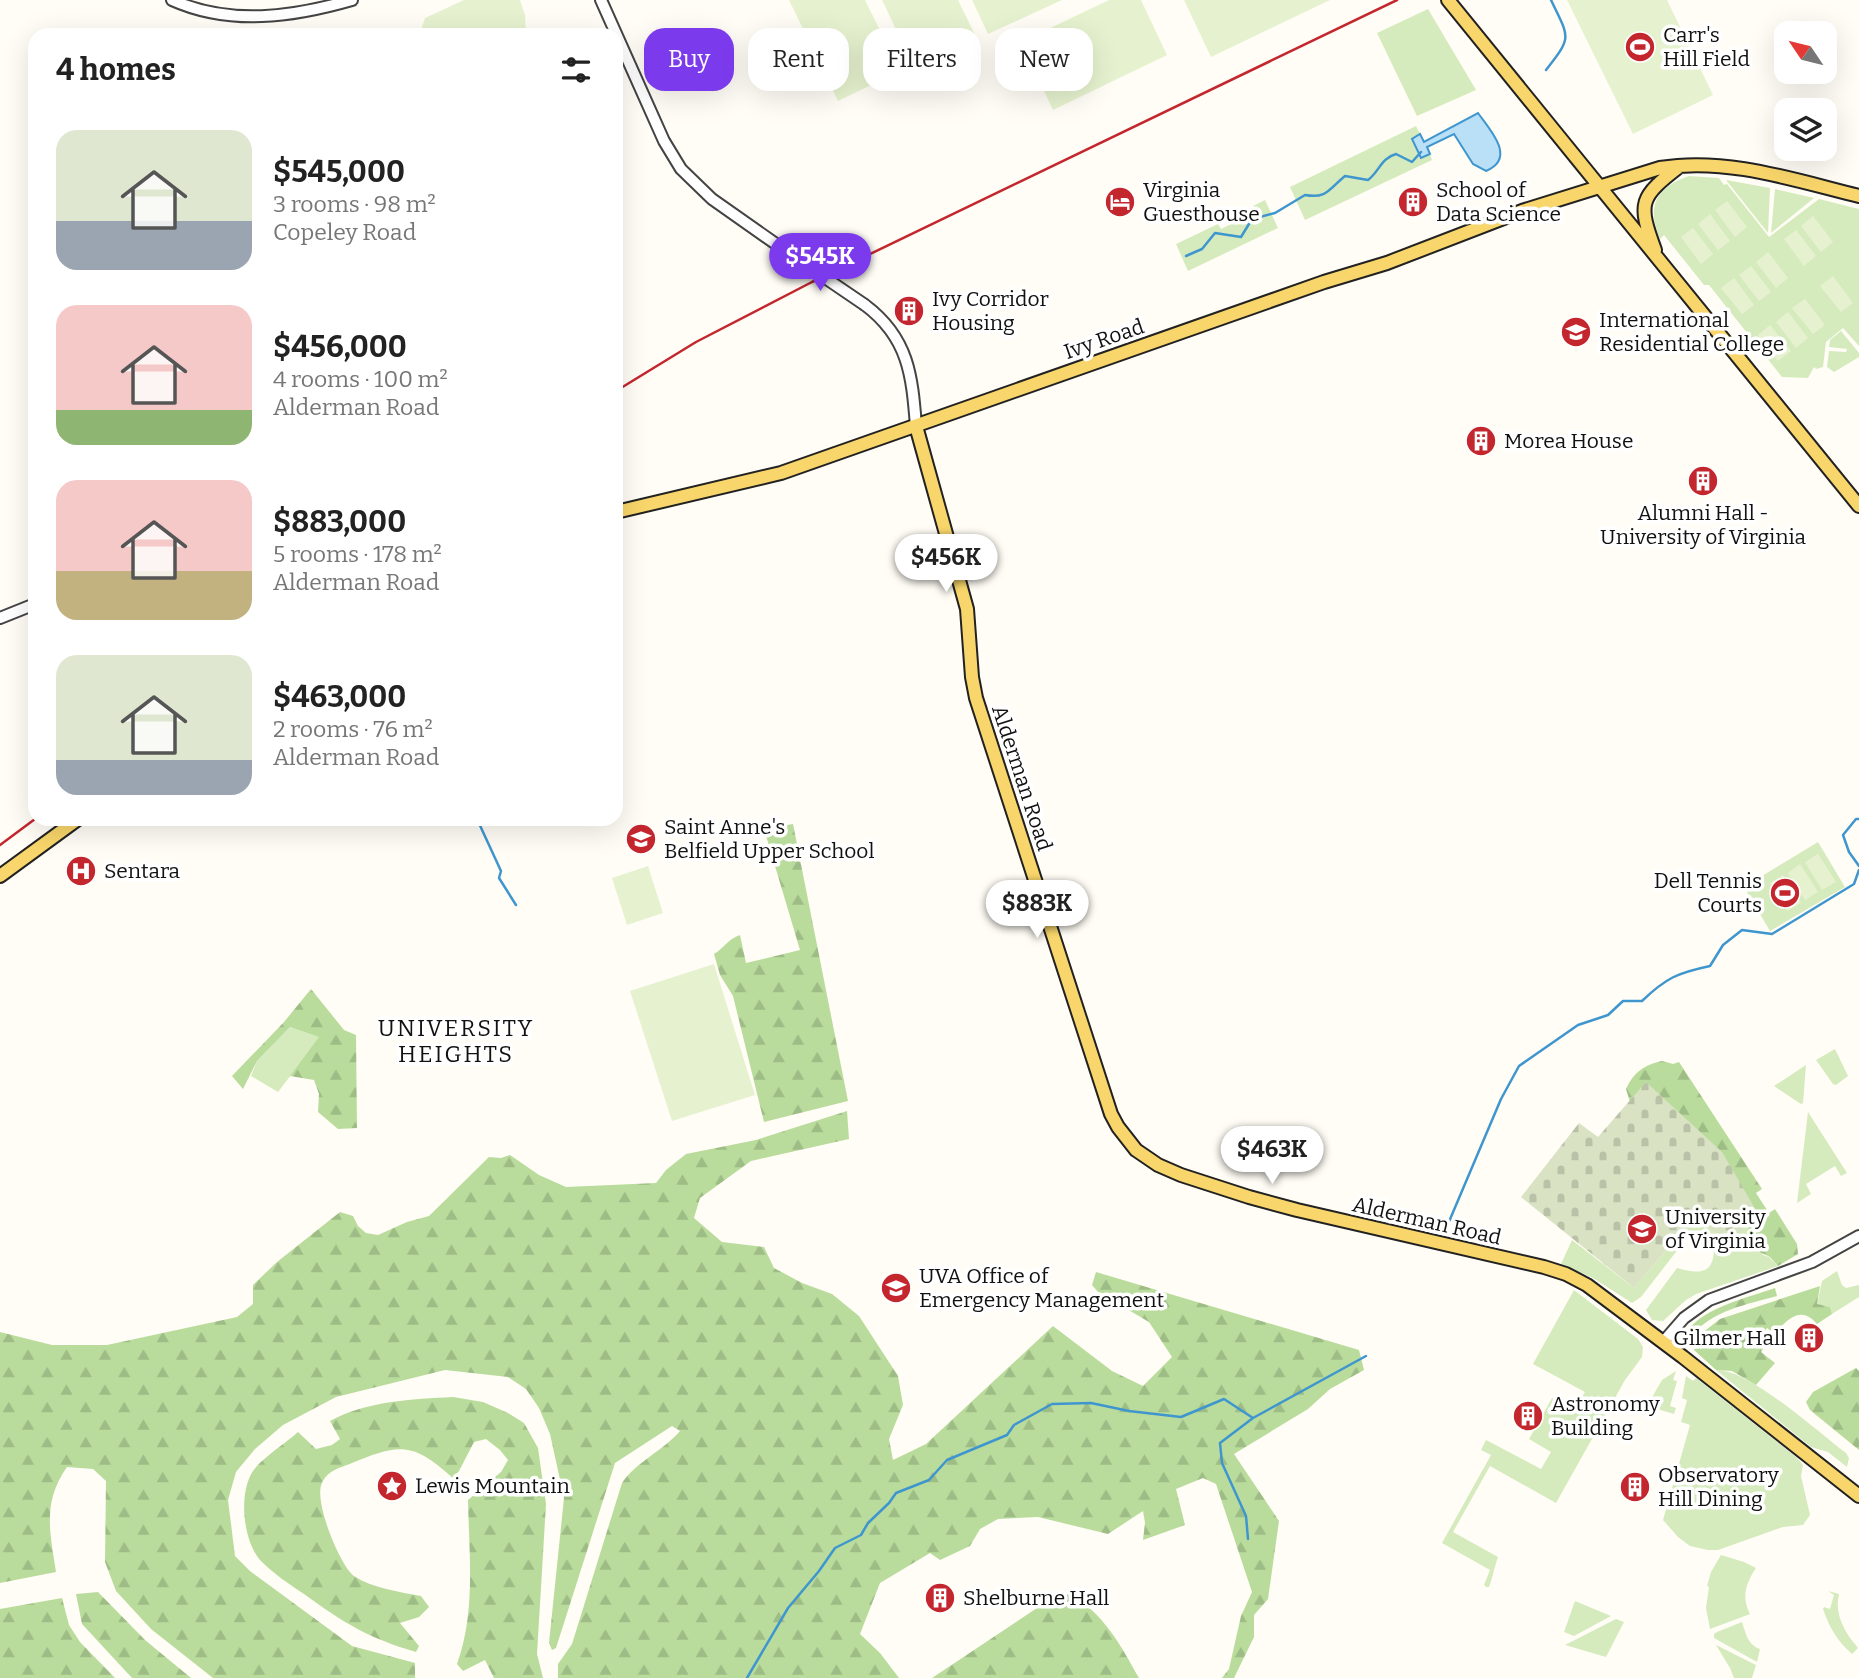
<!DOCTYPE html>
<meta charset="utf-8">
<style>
body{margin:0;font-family:Bitter,serif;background:#f2f2f2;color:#222;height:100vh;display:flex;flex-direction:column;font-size:26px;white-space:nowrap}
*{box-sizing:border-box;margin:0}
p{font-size:23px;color:#767676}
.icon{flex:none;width:38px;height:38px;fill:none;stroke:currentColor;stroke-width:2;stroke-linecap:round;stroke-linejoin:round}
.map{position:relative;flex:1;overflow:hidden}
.details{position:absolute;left:28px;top:28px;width:595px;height:798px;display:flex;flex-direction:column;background:#fff;border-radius:21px;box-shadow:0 7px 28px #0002}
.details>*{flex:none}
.banner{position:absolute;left:644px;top:28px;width:665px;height:63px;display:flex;gap:14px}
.needle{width:46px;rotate:305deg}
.tools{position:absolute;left:1774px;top:21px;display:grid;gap:14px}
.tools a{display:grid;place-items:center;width:63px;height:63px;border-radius:14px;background:#fff;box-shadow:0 7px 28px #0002;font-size:35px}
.price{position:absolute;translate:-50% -60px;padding:0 16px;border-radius:24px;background:#fff;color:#222;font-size:23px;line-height:46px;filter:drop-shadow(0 2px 4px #0008)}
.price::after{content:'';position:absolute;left:50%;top:42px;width:21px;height:16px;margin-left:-10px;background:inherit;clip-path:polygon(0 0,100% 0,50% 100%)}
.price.on{background:#7c3aed;color:#fff}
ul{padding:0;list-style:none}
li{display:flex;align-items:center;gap:21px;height:175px;padding:0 28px}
li span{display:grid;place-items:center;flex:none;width:196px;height:140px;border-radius:21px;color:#555}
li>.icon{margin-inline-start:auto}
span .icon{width:84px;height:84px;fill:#fffc;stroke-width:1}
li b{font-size:30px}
h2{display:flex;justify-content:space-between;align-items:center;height:84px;padding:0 28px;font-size:30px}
.tag{padding:0 24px;border-radius:21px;background:#fff;box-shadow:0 7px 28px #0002;font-size:24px;line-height:63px}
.tag.on{background:#7c3aed;color:#fff}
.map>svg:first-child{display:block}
.green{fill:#d5ebbd}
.forest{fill:url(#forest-firs)}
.cemetery{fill:url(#cemetery-stones)}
.pitch{fill:#e6f2cf}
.water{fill:#b9e0f7;stroke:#3f96cf;stroke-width:2}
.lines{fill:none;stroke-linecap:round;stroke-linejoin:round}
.stream{stroke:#3f96cf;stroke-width:2.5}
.minor-casing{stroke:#444;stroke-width:14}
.major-casing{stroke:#222;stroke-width:16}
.minor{stroke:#fff;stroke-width:10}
.major{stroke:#f9d66b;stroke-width:12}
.rail{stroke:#c4262e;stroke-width:2.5}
.minor-bridge-casing{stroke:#444;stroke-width:14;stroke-linecap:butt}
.minor-bridge{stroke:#fff;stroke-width:10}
.labels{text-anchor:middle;stroke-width:7;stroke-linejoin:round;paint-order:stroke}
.poi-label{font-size:21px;fill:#111;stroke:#fff;text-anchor:start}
.street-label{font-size:21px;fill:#111;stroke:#fff}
.neighbourhood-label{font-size:23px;letter-spacing:2px;fill:#111;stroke:#fff}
</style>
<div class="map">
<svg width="1859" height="1678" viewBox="0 0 1859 1678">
<defs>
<pattern id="forest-firs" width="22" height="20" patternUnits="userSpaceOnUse" patternTransform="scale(1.75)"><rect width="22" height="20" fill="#b9dc9c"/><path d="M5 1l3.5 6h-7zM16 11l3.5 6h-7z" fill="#9ebc85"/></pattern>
<pattern id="cemetery-stones" width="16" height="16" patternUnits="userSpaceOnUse" patternTransform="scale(1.75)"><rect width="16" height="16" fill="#d9e3c4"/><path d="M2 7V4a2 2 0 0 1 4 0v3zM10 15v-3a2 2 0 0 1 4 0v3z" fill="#b9c2a7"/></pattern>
</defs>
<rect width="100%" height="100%" fill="#fffdf5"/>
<path class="green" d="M1428 9 1476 90 1417 116 1377 33Z
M1416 126 1420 134 1412 139 1421 157 1430 154 1432 160 1305 220 1290 187Z
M1689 176 1719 178 1724 185 1727 184 1769 237 1819 199 1859 209V346L1843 328 1826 342 1823 367 1816 369 1814 367 1808 378 1782 377 1709 285H1704L1664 235 1660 239C1646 207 1656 187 1689 176Z
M1726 180 1770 188 1768 233Z
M1775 189 1814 198 1771 233Z
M1265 200 1278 228 1188 271 1176 244 1218 224 1221 229 1256 212 1253 206Z
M1841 331 1859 353V357L1834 372 1827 367 1829 351 1846 352 1847 349 1829 347 1830 340Z
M1818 842 1845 887 1770 931 1744 887Z
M290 1027 320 1037 278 1092 251 1076 257 1061Z
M1835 1049 1848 1076 1836 1085 1833 1084 1816 1060Z
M1806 1065 1803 1103 1801 1104 1774 1086Z
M1808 1112 1847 1173 1841 1176 1835 1166 1806 1184 1811 1194 1797 1203Z
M1757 1212 1758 1238 1763 1255 1769 1257 1778 1266 1696 1294 1686 1300 1663 1321 1652 1320 1646 1310 1677 1268C1699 1274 1714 1275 1714 1248 1705 1239 1699 1233 1686 1239L1641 1297 1632 1303 1593 1278 1561 1264 1572 1240 1634 1288 1694 1217Z
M1837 1271 1842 1285 1846 1288 1859 1285V1297L1832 1314 1830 1307 1817 1305 1822 1281Z
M1574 1290 1638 1339 1643 1347 1642 1357 1625 1380 1556 1503 1490 1466 1453 1532 1498 1557C1494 1568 1493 1577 1489 1587H1486L1484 1585 1490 1570 1442 1543 1491 1455 1481 1450 1486 1440 1541 1469 1551 1452 1529 1439 1552 1398 1574 1411 1585 1392 1533 1364Z
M1716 1370C1749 1369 1818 1432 1846 1453L1849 1458 1847 1467 1828 1452 1811 1447Z
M1676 1371 1673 1380 1677 1381 1670 1406 1676 1408 1674 1414 1647 1406 1662 1380Z
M1686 1376 1693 1381 1696 1378 1796 1457 1803 1465 1801 1476 1810 1515 1803 1525 1783 1527 1718 1550H1708L1690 1546 1678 1537 1663 1520 1690 1425 1681 1422 1687 1400 1682 1398Z
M1721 1555 1744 1562 1756 1568C1746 1583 1741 1597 1750 1614L1710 1629 1706 1608 1709 1587 1707 1586 1711 1572Z
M1828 1591 1839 1594C1834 1615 1845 1633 1858 1648L1852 1654C1838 1642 1829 1627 1823 1609L1824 1607 1830 1609 1834 1595Z
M1575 1601 1611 1616 1574 1636 1564 1632Z
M1616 1619 1624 1622 1606 1657 1565 1645Z
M1742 1622C1746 1634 1748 1645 1760 1649L1757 1662 1714 1638V1634L1717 1632Z
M1716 1645 1756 1665 1752 1678H1734L1730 1668Z"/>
<path class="forest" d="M793 824 848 1101 764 1122 733 996 720 975 714 954C724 948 728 939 740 935L746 963 800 950 764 829Z
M311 989 344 1030 356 1035 357 1128 338 1129 318 1112 319 1094 314 1080 290 1076 319 1037 290 1027 257 1061 243 1089 232 1076 284 1022Z
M1662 1061 1673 1064 1679 1062 1762 1189 1756 1193 1769 1213 1775 1209 1797 1244 1798 1254 1778 1266 1770 1257 1760 1252 1758 1238 1747 1231 1757 1212 1646 1082 1630 1102 1626 1089C1634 1072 1644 1065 1662 1061Z
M847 1111 849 1139 751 1161 700 1198 694 1218 722 1242 764 1247 774 1268 802 1283 832 1294 859 1316 898 1376 903 1405 889 1439 893 1460 926 1444 1053 1326 1112 1371 1143 1386 1172 1357 1149 1322 1098 1292 1092 1285 1096 1272 1359 1350 1364 1370 1330 1389 1308 1409 1234 1454 1279 1521 1268 1599 1254 1615V1637L1234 1678H1222L1229 1669 1241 1616 1252 1592 1216 1484 1203 1478 1176 1489 1185 1525 1143 1540 1145 1523 1143 1511 1108 1534 1038 1517 998 1519 980 1529 970 1546 940 1560 930 1553 880 1583 860 1634 880 1653 899 1678H558V1664L572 1644 622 1483C637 1461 663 1451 680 1431L672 1426 615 1463 556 1648 552 1650 549 1643 564 1498 550 1434 539 1408 526 1389 508 1377 445 1370 336 1397 283 1425 255 1449 236 1472 228 1500 235 1556 250 1571 352 1646 415 1663V1678H213L151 1629 116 1591 105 1562 106 1481 93 1469 67 1467C42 1503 50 1532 56 1572L0 1583V1332L52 1345H107L237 1317 253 1304V1285L277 1262 340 1212 353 1216 358 1226 366 1233 378 1235 407 1222 429 1216 489 1157 501 1158 510 1155 539 1175 566 1187 656 1183 666 1170 686 1154 756 1140Z
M1820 1286 1817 1304 1830 1307 1832 1314 1817 1324C1801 1305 1787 1319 1775 1334L1767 1328 1756 1343 1763 1349 1761 1352 1775 1363 1756 1385 1732 1371 1716 1370 1694 1350 1697 1337 1720 1319Z
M1775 1288 1777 1296C1748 1304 1710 1311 1691 1337L1686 1334C1698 1309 1750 1297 1775 1288Z
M1856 1368 1859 1371V1450L1810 1410 1806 1402 1813 1392Z
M453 1397 483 1402 508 1413 524 1423 538 1448 546 1504 537 1654 543 1678H494L485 1660 463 1671 457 1664C476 1612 469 1554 468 1500L501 1472 508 1460 500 1450 486 1439 474 1442 459 1471 453 1478C413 1442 400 1443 352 1463 340 1468 328 1470 322 1483 313 1500 340 1566 354 1576 372 1588 400 1592 421 1596L429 1607 419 1617 400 1623 419 1646 416 1652C368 1638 344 1623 304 1594 289 1584 274 1574 261 1561 243 1542 238 1493 253 1471 262 1458 286 1443 298 1432L316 1449 332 1445 340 1439 330 1421C367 1401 412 1399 453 1397Z
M98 1592 145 1640 191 1678H132L82 1624 76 1594Z
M1068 1594C1103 1611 1121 1646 1139 1678H932L1055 1596Z
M62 1598 69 1625 80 1642 115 1678H0V1609Z"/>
<path class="cemetery" d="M1646 1082 1722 1152 1757 1212 1731 1244 1694 1217 1634 1288 1521 1197 1579 1123 1598 1137Z"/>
<path class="pitch" d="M464 0H520L525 15 526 35H426L422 27 425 18Z
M789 0H865L900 71 838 101Z
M882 0H958L975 35 913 65Z
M972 0H1062L988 34Z
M1109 0H1141L1167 55 1053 110 1021 42Z
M1184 0H1330L1211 57Z
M1567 0H1667L1713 95 1633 134Z
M1727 201 1747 227 1735 237 1715 210Z
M1710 214 1730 241 1718 250 1698 224Z
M1813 216 1833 242 1821 252 1801 226Z
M1693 228 1713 254 1701 264 1681 237Z
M1796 230 1816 256 1804 266 1784 239Z
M1768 252 1788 278 1776 288 1756 262Z
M1751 266 1771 292 1759 301 1739 275Z
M1833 276 1853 303 1841 312 1820 286Z
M1734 278 1754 305 1742 314 1721 288Z
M1805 299 1825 325 1813 334 1792 308Z
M1788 312 1808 338 1796 348 1776 322Z
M1770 325 1791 351 1778 361 1758 335Z
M1818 854 1836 882 1822 890 1805 862Z
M1800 864 1818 892 1805 900 1788 873Z
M648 866 663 913 627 925 612 878Z
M1783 875 1801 903 1787 911 1770 883Z
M714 964 755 1095 672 1121 630 991Z"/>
<path class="water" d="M1478 113C1490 130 1517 158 1486 171L1473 164 1454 134 1427 147 1430 154 1421 158 1412 139 1420 134 1424 142Z"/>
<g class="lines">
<path class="stream" d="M1546 70C1573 36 1569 38 1551 0
M1186 256 1202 249 1215 233 1241 237 1252 219 1275 213 1305 195C1327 199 1329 189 1345 176L1368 180C1379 172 1381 158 1396 154L1412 162 1421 152
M477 819 501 871 499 878 516 905
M1859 819H1856L1843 835 1849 852 1859 866
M1448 1224 1501 1099 1519 1066 1578 1025 1608 1015 1623 1001H1642C1666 978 1677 973 1710 966L1723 945 1742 930 1772 934 1854 884 1859 870
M1248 1539 1246 1516 1222 1463 1220 1443 1253 1418 1366 1356
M747 1678 788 1608 819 1571 835 1548 861 1535 868 1523 889 1503 896 1493 929 1480 947 1460 1007 1435 1014 1425 1052 1404 1091 1403 1129 1411 1181 1417 1224 1399 1253 1418"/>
<g class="minor-casing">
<path id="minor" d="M172 0C230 26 293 17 352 0
M601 0 664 141 681 169 712 199 793 256
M865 305C909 338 912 376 916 426
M0 618 35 604
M1663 1342 1684 1318 1709 1300 1812 1262 1859 1236"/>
</g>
<g class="major-casing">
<path id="major" d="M1448 0 1859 506
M1655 250C1637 202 1640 197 1680 166
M916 426 967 609 972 677 976 698 1111 1114 1118 1127 1136 1150 1158 1165 1181 1175 1249 1197 1297 1210 1544 1267 1566 1274 1587 1285 1683 1357 1859 1496
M616 512 781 473 1324 282 1387 263 1522 211 1660 168C1727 157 1794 180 1859 196
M0 876 78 819"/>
</g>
<use href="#minor" class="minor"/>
<use href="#major" class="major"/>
<path class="rail" d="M616 391 696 342 812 282 1397 0
M0 845 35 819"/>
<g class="minor-bridge-casing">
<path id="minor-bridge" d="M793 256 865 305"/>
</g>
<use href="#minor-bridge" class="minor-bridge"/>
</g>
<defs>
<g id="stadium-disc" transform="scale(1.575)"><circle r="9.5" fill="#c4262e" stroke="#fff"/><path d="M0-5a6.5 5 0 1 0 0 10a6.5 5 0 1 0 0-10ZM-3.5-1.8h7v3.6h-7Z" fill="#fff"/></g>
<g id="hotel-disc" transform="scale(1.575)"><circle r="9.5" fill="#c4262e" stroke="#fff"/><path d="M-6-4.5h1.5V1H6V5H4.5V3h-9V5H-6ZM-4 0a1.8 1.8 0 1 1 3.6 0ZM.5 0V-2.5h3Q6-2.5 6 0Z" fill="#fff"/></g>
<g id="building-disc" transform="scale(1.575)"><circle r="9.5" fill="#c4262e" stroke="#fff"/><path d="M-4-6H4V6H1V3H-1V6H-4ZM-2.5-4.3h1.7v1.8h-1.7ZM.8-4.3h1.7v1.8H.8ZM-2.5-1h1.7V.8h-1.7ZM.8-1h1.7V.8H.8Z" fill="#fff"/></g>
<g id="university-disc" transform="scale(1.575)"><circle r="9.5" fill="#c4262e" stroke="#fff"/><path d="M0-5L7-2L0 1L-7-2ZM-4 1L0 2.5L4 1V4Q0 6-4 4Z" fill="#fff"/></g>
<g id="school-disc" transform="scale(1.575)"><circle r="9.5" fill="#c4262e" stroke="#fff"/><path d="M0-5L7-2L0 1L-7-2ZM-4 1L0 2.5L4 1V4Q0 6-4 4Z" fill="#fff"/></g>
<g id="hospital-disc" transform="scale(1.575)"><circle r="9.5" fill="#c4262e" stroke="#fff"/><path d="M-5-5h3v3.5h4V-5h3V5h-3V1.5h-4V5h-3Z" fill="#fff"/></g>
<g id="sight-disc" transform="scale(1.575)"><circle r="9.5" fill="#c4262e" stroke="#fff"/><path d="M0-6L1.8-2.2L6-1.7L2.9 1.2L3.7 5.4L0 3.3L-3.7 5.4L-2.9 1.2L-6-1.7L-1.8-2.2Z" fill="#fff"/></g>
</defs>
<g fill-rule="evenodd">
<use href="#stadium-disc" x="1640" y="47"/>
<use href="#hotel-disc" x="1120" y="202"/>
<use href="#building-disc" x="1413" y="202"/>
<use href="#building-disc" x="909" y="311"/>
<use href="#university-disc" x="1576" y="332"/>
<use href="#building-disc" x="1481" y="441"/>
<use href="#building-disc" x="1703" y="481"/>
<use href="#school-disc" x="641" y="839"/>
<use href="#hospital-disc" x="81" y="871"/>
<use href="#stadium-disc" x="1785" y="893"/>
<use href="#university-disc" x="1642" y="1229"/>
<use href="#university-disc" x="896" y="1288"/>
<use href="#building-disc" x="1809" y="1338"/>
<use href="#building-disc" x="1528" y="1416"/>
<use href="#sight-disc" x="392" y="1486"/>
<use href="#building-disc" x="1635" y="1487"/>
<use href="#building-disc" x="940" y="1598"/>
</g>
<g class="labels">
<g class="poi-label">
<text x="1663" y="42">Carr's<tspan x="1663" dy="24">Hill Field</tspan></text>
<text x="1143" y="197">Virginia<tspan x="1143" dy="24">Guesthouse</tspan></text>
<text x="1436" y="197">School of<tspan x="1436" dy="24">Data Science</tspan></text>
<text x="932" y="306">Ivy Corridor<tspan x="932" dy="24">Housing</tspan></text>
<text x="1599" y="327">International<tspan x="1599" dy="24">Residential College</tspan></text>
<text x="1504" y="448">Morea House</text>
<text x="1703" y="520" text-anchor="middle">Alumni Hall -<tspan x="1703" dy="24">University of Virginia</tspan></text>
<text x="664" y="834">Saint Anne's<tspan x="664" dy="24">Belfield Upper School</tspan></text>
<text x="104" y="878">Sentara</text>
<text x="1762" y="888" text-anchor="end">Dell Tennis<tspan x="1762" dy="24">Courts</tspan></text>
<text x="1665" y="1224">University<tspan x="1665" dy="24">of Virginia</tspan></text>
<text x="919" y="1283">UVA Office of<tspan x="919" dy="24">Emergency Management</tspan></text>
<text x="1786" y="1345" text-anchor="end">Gilmer Hall</text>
<text x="1551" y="1411">Astronomy<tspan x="1551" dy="24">Building</tspan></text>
<text x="1658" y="1482">Observatory<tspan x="1658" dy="24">Hill Dining</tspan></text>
<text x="415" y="1493">Lewis Mountain</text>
<text x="963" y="1605">Shelburne Hall</text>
</g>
<g class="street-label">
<text transform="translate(1104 339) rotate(-19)" y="7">Ivy Road</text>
<text transform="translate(1022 778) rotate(72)" y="7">Alderman Road</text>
<text transform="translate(1427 1221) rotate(13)" y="7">Alderman Road</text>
</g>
<g class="neighbourhood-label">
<text x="456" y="1036">UNIVERSITY<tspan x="456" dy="26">HEIGHTS</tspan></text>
</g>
</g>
</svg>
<div class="tools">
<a><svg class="needle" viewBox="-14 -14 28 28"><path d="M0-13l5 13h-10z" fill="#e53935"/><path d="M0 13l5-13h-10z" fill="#767676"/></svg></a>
<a><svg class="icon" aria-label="layers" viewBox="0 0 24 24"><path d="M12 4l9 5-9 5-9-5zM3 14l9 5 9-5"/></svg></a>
</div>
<b class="price on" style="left:820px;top:293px">$545K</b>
<b class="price" style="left:946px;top:594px">$456K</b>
<b class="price" style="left:1037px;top:940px">$883K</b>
<b class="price" style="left:1272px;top:1186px">$463K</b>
<div class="banner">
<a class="tag on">Buy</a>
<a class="tag">Rent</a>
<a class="tag">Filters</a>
<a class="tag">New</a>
</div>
<section class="details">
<h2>4 homes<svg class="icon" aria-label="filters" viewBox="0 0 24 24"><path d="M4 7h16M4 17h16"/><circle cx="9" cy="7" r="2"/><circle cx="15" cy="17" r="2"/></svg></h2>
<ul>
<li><span style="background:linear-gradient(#dfe7d0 65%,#9aa5b1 0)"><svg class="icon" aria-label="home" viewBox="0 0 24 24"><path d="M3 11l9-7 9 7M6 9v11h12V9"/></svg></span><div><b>$545,000</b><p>3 rooms · 98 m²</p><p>Copeley Road</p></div></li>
<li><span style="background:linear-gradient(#f6c9c9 75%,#8fb573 0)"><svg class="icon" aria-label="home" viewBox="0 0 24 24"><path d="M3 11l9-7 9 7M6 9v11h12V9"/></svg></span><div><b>$456,000</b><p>4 rooms · 100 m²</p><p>Alderman Road</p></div></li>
<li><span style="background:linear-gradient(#f6c9c9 65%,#c2b280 0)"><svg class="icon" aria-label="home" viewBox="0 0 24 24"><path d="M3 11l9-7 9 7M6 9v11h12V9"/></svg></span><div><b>$883,000</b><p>5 rooms · 178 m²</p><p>Alderman Road</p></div></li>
<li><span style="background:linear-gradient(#dfe7d0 75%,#9aa5b1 0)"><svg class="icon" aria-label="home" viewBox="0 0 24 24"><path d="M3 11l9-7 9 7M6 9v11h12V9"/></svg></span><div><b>$463,000</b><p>2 rooms · 76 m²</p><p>Alderman Road</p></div></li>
</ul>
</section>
</div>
